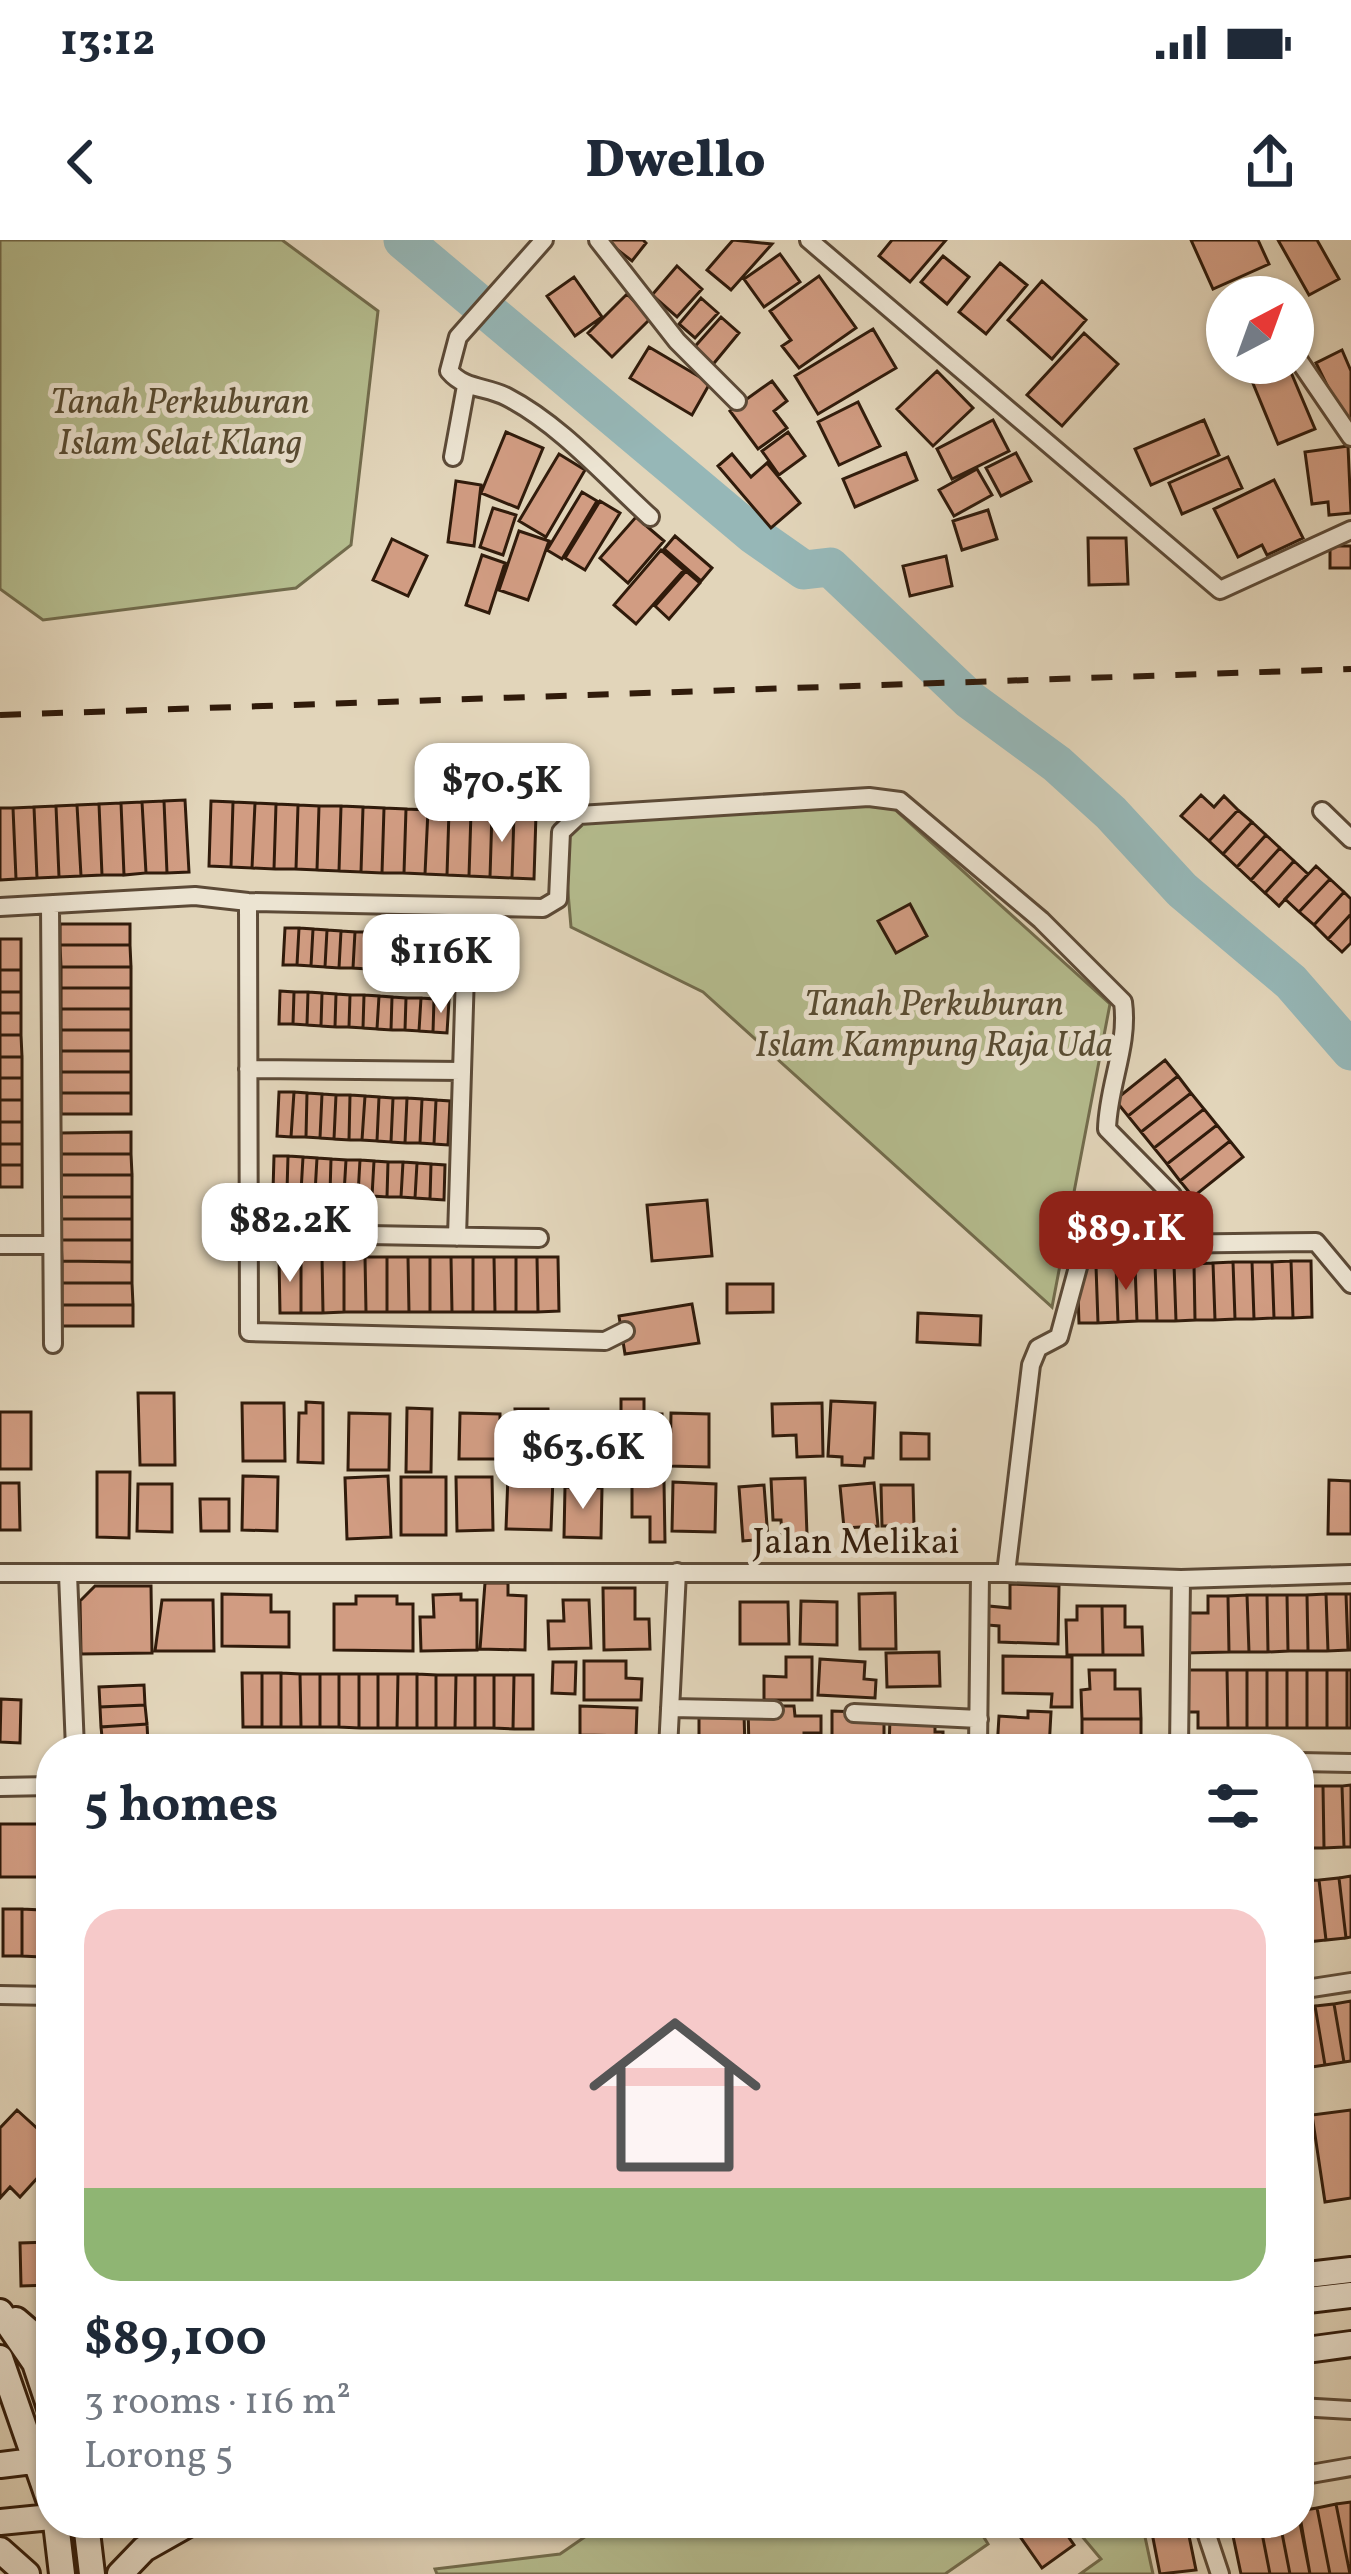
<!DOCTYPE html>
<meta charset="utf-8">
<style>
body{margin:0;font-family:Vollkorn,serif;background:#f2f2f3;color:#1f2937;height:100vh;display:flex;flex-direction:column;font-size:45px;white-space:nowrap}
*{box-sizing:border-box;margin:0}
p{font-size:39px;color:#747a83}
.icon{flex:none;width:66px;height:66px;fill:none;stroke:currentColor;stroke-width:2;stroke-linecap:round;stroke-linejoin:round}
.map{position:relative;flex:1;overflow:hidden}
.sheet{position:absolute;left:36px;top:1494px;width:1278px;height:804px;display:flex;flex-direction:column;background:#fff;border-radius:48px;box-shadow:0 3px 9px #0004}
.sheet>*{flex:none}
.needle{width:78px;rotate:41deg}
.tools{position:absolute;left:1206px;top:36px;display:grid;gap:24px}
.tools a{display:grid;place-items:center;width:108px;height:108px;border-radius:50%;background:#fff;box-shadow:0 3px 9px #0004;font-size:60px}
.price{position:absolute;translate:-50% -102px;padding:0 27px;border-radius:24px;background:#fff;color:#222;font-size:39px;line-height:78px;filter:drop-shadow(0 3px 6px #0008)}
.price::after{content:'';position:absolute;left:50%;top:72px;width:36px;height:27px;margin-left:-18px;background:inherit;clip-path:polygon(0 0,100% 0,50% 100%)}
.price.on{background:#8f2418;color:#fff}
ul{padding:0;list-style:none}
li{display:grid;align-content:center;gap:24px;height:636px;padding:0 48px}
li+li{border-top:3px solid #e0e1e3}
li span{display:grid;place-items:center;height:372px;border-radius:36px;color:#555}
li>.icon{margin-inline-start:auto}
span .icon{width:216px;height:216px;fill:#fffc;stroke-width:1}
li b{font-size:51px}
h2{display:flex;justify-content:space-between;align-items:center;height:144px;padding:0 48px;font-size:51px}
.status{display:flex;justify-content:space-between;align-items:center;height:84px;padding:0 60px;background:#fff;direction:ltr}
.status svg{height:33px;fill:currentColor}
header{display:flex;justify-content:space-between;align-items:center;height:156px;padding:0 48px;background:#fff;font-size:54px;font-weight:800}
.map>svg:first-child{display:block}
.green{fill:#b5bd8f;stroke:#726c4d;stroke-width:3}
.lines{fill:none;stroke-linecap:round;stroke-linejoin:round}
.river{stroke:#96b7b7;stroke-width:39}
.building{fill:#d19c82;stroke:#301b0b;stroke-width:3}
.street-casing{stroke:#5c4a37;stroke-width:22}
.secondary-casing{stroke:#301b0b;stroke-width:30}
.street{stroke:#ece4d2;stroke-width:16}
.secondary{stroke:#ece4d2;stroke-width:24}
.rail{stroke:#301b0b;stroke-width:6;stroke-dasharray:21 21;stroke-linecap:butt}
.labels{text-anchor:middle;stroke-width:10;stroke-linejoin:round;paint-order:stroke}
.park-label{font-size:36px;font-style:italic;fill:#584c33;stroke:#ece4d2}
.street-label{font-size:36px;fill:#301b0b;stroke:#ece4d2}
</style>
<div class="status"><b>13:12</b><svg viewBox="0 0 49 12"><path d="M0 12V9h3v3zM5 12V6h3v6zM10 12V3h3v9zM15 12V0h3v12zM26 1h20v11H26zM47 4h2v5h-2z"/></svg></div>
<header><svg class="icon" aria-label="back" viewBox="0 0 24 24"><path d="M15 5l-7 7 7 7"/></svg>Dwello<svg class="icon" aria-label="share" viewBox="0 0 24 24"><path d="M12 15V3M7 8l5-5 5 5M5 13v7h14v-7"/></svg></header>
<div class="map">
<svg width="1351" height="2334" viewBox="0 0 1351 2334">
<rect width="100%" height="100%" fill="#e2d5ba"/>
<filter id="stains"><feTurbulence type="fractalNoise" baseFrequency=".00167" numOctaves="4"/><feColorMatrix values="0 0 0 0 .2 0 0 0 0 .09 0 0 0 0 .02 0 0 0 .5 -.17"/></filter>
<radialGradient id="worn" r=".72"><stop offset=".6" stop-color="#630" stop-opacity="0"/><stop offset="1" stop-color="#630" stop-opacity=".3"/></radialGradient>
<path class="green" d="M0 0H282L378 71 351 305 296 348 43 380 0 349Z
M871 563 892 567 1110 764 1052 1067 703 752 571 687 565 618 571 591 590 579Z
M605 2283H975L988 2304 945 2334H437L435 2329 560 2314Z
M1081 2283H1142L1153 2334H1080L1101 2319 1075 2288Z"/>
<g class="lines">
<path class="river" d="M403 0 754 295 804 330 830 327 970 460 1057 524 1111 573 1182 650 1291 742 1351 811"/>
</g>
<path class="building" d="M605 0H643L646 3 632 21Z
M733 0 772 4 731 50 707 30Z
M892 0H946L910 42 879 16Z
M1191 0H1258L1269 24 1213 49Z
M1278 0H1317L1339 39 1309 55Z
M780 14 800 42 764 67 744 39Z
M943 16 969 37 947 64 921 42Z
M1000 23 1027 45 986 94 959 72Z
M677 26 702 49 677 77 652 55Z
M819 36 856 88 799 128 782 106 791 100 770 71Z
M574 37 602 77 575 96 547 56Z
M1042 41 1086 80 1052 119 1008 80Z
M627 54 651 78 612 117 588 93Z
M701 58 718 73 695 98 679 84Z
M721 77 739 93 710 128 691 111Z
M873 89 896 128 818 174 795 136Z
M1084 93 1118 124 1062 186 1027 155Z
M649 107 710 143 692 175 630 138Z
M1342 110 1351 131V182L1346 184 1316 123Z
M1287 123 1315 189 1278 204 1245 124Z
M937 131 973 168 933 206 897 169Z
M772 141 787 161 774 171 787 188 758 209 730 171Z
M858 162 880 206 839 225 818 182Z
M993 180 1009 211 952 239 937 209Z
M1204 180 1219 215 1151 245 1135 209Z
M506 192 543 208 518 268 481 253Z
M788 192 805 216 779 235 762 211Z
M1348 206 1351 273 1329 275 1328 262 1312 264 1305 212Z
M906 213 917 240 855 267 843 239Z
M1016 213 1031 241 1001 256 986 228Z
M559 214 585 230 546 297 519 281Z
M732 214 751 237 767 223 800 263 771 288 718 226Z
M1228 217 1242 248 1182 274 1169 243Z
M977 229 992 255 954 276 939 250Z
M1274 240 1303 298 1267 315 1262 305 1238 317 1214 269Z
M456 241 481 245 474 306 448 302Z
M582 252 597 261 562 319 547 310Z
M600 261 620 273 585 330 565 318Z
M493 268 516 275 503 315 480 307Z
M988 270 997 299 962 310 953 281Z
M636 277 664 301 628 343 600 318Z
M519 291 549 301 528 360 499 350Z
M675 296 712 328 701 341 664 309Z
M1088 298H1126L1128 344 1089 345Z
M392 299 427 316 408 356 373 340Z
M1330 306H1351V328H1330Z
M661 310 684 330 636 384 614 365Z
M482 315 505 323 489 373 466 365Z
M946 316 952 346 910 356 903 326Z
M686 331 700 343 669 379 655 366Z
M1201 555 1214 567 1224 556 1238 570 1209 601 1181 576Z
M185 560 189 632 167 633 164 561Z
M164 561 167 633H146L142 562Z
M211 561 233 562 231 627 209 626Z
M142 562 146 633 124 635 121 563Z
M233 562 255 563 252 628 231 627Z
M121 563 124 635H102L99 564Z
M255 563 276 564 274 629 252 628Z
M99 564 102 635 81 636 77 565Z
M276 564 298 565 296 629H274Z
M77 565 81 636 59 637 56 566Z
M298 565 319 566 317 630 296 629Z
M56 566 59 637 37 638 34 567Z
M319 566H341L339 631 317 630Z
M341 566 363 567 361 632 339 631Z
M34 567 37 638 16 639 13 568Z
M363 567 384 568 382 633 361 632Z
M0 568H13L16 639 0 640Z
M384 568 406 569 404 633H382Z
M406 569 428 570 425 634 404 633Z
M428 570 449 571 447 635 425 634Z
M1238 570 1252 582 1223 614 1209 601Z
M449 571 471 572 469 636 447 635Z
M471 572H492L490 637 469 636Z
M492 572 514 573 512 638 490 637Z
M514 573 536 574 534 639 512 638Z
M1252 582 1266 595 1237 627 1223 614Z
M1266 595 1280 608 1251 640 1237 627Z
M1280 608 1294 621 1265 653 1251 640Z
M1294 621 1308 634 1279 666 1265 653Z
M1316 626 1330 639 1299 672 1285 659Z
M1330 639 1344 652 1314 685 1299 672Z
M1344 652 1351 659V674L1328 699 1314 685Z
M910 664 927 696 896 713 878 681Z
M1351 674V703L1342 712 1328 699Z
M60 684H130V705H60Z
M285 688H299L297 725H283Z
M299 688 313 689 311 726 297 725Z
M313 689 327 690 325 727 311 726Z
M327 690 341 691 339 728 325 727Z
M341 691 355 692 353 728H339Z
M355 692H369L367 729 353 728Z
M369 692 383 693 381 730 367 729Z
M383 693 397 694 395 731 381 730Z
M397 694H411L409 731H395Z
M411 694 425 695 423 732 409 731Z
M425 695 439 696 437 733 423 732Z
M439 696 452 697 451 734 437 733Z
M0 699H21V730H0Z
M60 705H130L131 727H61Z
M61 727H131V748H61Z
M0 730H21V752H0Z
M61 748H131V769H61Z
M280 751 294 752 293 784H279Z
M0 752H21V773H0Z
M294 752H308L307 785 293 784Z
M308 752 322 753 321 786 307 785Z
M322 753 336 754 335 787 321 786Z
M336 754 350 755 349 787H335Z
M350 755H364L363 788 349 787Z
M364 755 379 756 377 789 363 788Z
M379 756 392 757 391 790 377 789Z
M392 757 406 758 405 790H391Z
M406 758H421L419 791 405 790Z
M421 758 434 759 433 792 419 791Z
M434 759 449 760 447 793 433 792Z
M61 769H131V790H61Z
M0 773H21V795H0Z
M61 790H131V811H61Z
M0 795H21L22 817H0Z
M61 811H131V832H61Z
M0 817H22V838H0Z
M1165 820 1178 836 1128 876 1115 860Z
M61 832H131V853H61Z
M1178 836 1191 853 1141 892 1128 876Z
M0 838H22V860H0Z
M279 852H294L291 897 277 896Z
M294 852 307 853 306 897H291Z
M61 853H131V874H61Z
M307 853 322 854 320 898 306 897Z
M1191 853 1204 869 1154 908 1141 892Z
M322 854 336 855 334 899 320 898Z
M336 855H350L349 900 334 899Z
M350 855 365 856 362 900H349Z
M365 856 379 857 377 901 362 900Z
M379 857 393 858 391 902 377 901Z
M393 858H407L405 903 391 902Z
M407 858 422 859 420 903H405Z
M422 859 436 860 434 904 420 903Z
M0 860H22V882H0Z
M436 860 450 861 448 905 434 904Z
M1204 869 1217 885 1167 924 1154 908Z
M0 882H22V904H0Z
M1217 885 1230 901 1180 941 1167 924Z
M131 892V914H61V893Z
M1230 901 1243 917 1193 957 1180 941Z
M0 904H22V925H0Z
M61 914H131L132 935H61Z
M274 916H288L287 951H273Z
M288 916 303 917 301 952 287 951Z
M303 917 317 918 315 953 301 952Z
M317 918 331 919 330 953H315Z
M331 919 346 920 344 954 330 953Z
M346 920H360L358 955 344 954Z
M360 920 374 921 372 956 358 955Z
M374 921 388 922 387 957 372 956Z
M388 922H403L401 957H387Z
M403 922 417 923 415 958 401 957Z
M417 923 431 924 430 959 415 958Z
M431 924 445 925 444 960 430 959Z
M0 925H22V947H0Z
M61 935H132V957H61Z
M61 957H132V979H61Z
M707 960 712 1016 652 1021 647 965Z
M61 979H132V1000H61Z
M61 1000H132V1022L62 1021Z
M322 1017 323 1073H301V1018Z
M322 1017H344V1072L323 1073Z
M344 1017H365L366 1072H344Z
M365 1017H387V1072H366Z
M387 1017H408L409 1072H387Z
M408 1017H430V1072H409Z
M430 1017H451L452 1072H430Z
M451 1017H473V1072H452Z
M473 1017H494L495 1072H473Z
M494 1017H516V1072H495Z
M516 1017H537L538 1072H516Z
M537 1017H558L559 1071 538 1072Z
M279 1018H301V1073H280Z
M62 1021 132 1022V1043H62Z
M1291 1021H1311L1312 1077 1293 1078Z
M1291 1021 1293 1078H1274L1272 1022Z
M1233 1022 1235 1079 1215 1080 1213 1023Z
M1233 1022H1252L1254 1079H1235Z
M1252 1022H1272L1274 1078 1254 1079Z
M1213 1023 1215 1080H1195L1194 1024Z
M1155 1024 1157 1081H1137L1135 1025Z
M1155 1024H1174L1176 1081H1157Z
M1174 1024H1194L1195 1080 1176 1081Z
M1116 1025 1118 1082 1098 1083 1096 1026Z
M1116 1025H1135L1137 1081 1118 1082Z
M1077 1026H1096L1098 1083H1079Z
M62 1043H132L133 1065H62Z
M727 1044H773V1072L727 1073Z
M692 1064 699 1103 625 1114 619 1076Z
M62 1065H133V1086H62Z
M918 1073 981 1076 980 1105 917 1102Z
M138 1153H174L175 1225H140Z
M621 1159H644V1174H662L663 1236H642V1221H621Z
M831 1161 875 1163 873 1218H865L864 1226 842 1225V1217L828 1216Z
M306 1162 323 1163V1223L298 1222 299 1173H306Z
M242 1163H284L285 1221H243Z
M822 1163 823 1216 797 1217 796 1195 773 1196 772 1164Z
M407 1168 432 1169 431 1232H406Z
M515 1169H548L550 1225H517Z
M0 1172H31V1229H0Z
M349 1173 390 1174 389 1230H348Z
M460 1173 500 1174V1219H459Z
M671 1173 709 1174V1227L670 1226Z
M562 1193 612 1194V1234L561 1233Z
M901 1193 929 1194V1219H901Z
M97 1232H130L129 1298 97 1297Z
M508 1235 553 1237 551 1290 506 1289Z
M243 1236 278 1237 277 1291 242 1290Z
M388 1236 391 1297 347 1299 345 1238Z
M401 1237H446V1295H401Z
M456 1237H492L493 1290 457 1291Z
M805 1238 807 1295 782 1296 781 1280H773L771 1239Z
M1329 1240 1351 1241V1294H1328Z
M632 1242H664L665 1302H650V1277H632Z
M673 1242 716 1244 715 1292 672 1291Z
M0 1243H19L20 1290H0Z
M874 1243 878 1286 844 1288 840 1246Z
M138 1244H172V1292L137 1291Z
M764 1245 768 1299 743 1301 739 1247Z
M881 1245H913L914 1286H882Z
M565 1247 602 1248 601 1298 564 1297Z
M200 1259H229V1291H201Z
M485 1343H508V1355L526 1356 525 1410 480 1409Z
M1010 1344 1059 1346 1058 1404 999 1402V1386L987 1385 988 1366 1010 1368Z
M95 1346H151L152 1413 81 1414 80 1361Z
M603 1348H635V1379H649L650 1409 604 1410Z
M895 1353 896 1409H860L859 1354Z
M222 1354 271 1355V1372H289V1407L222 1406Z
M461 1354V1360H477V1410L421 1411 420 1377H434L433 1355Z
M1326 1354 1328 1411H1308L1307 1355Z
M1326 1354H1346L1348 1410 1328 1411Z
M1346 1354H1351V1410H1348Z
M1247 1355 1249 1412H1229L1228 1356Z
M1247 1355H1267L1268 1412H1249Z
M1267 1355H1287L1288 1411 1268 1412Z
M1287 1355H1307L1308 1411H1288Z
M356 1356H397V1364H413V1411L334 1410V1364H356Z
M1208 1356H1228L1229 1412 1185 1413 1184 1373H1208Z
M162 1360H213L214 1411H155Z
M563 1360H589L591 1408 549 1409 548 1381H564Z
M801 1361 837 1362V1405L800 1404Z
M740 1362H788L789 1404H740Z
M1077 1366H1102L1103 1415H1067L1066 1380H1077Z
M1102 1366H1125V1387H1142L1143 1415H1103Z
M939 1412 940 1446 887 1447 886 1413Z
M1003 1416 1072 1417V1467H1051L1052 1454 1003 1453Z
M786 1417H812V1460H764V1436L786 1437Z
M820 1419 865 1422 864 1439 876 1440 875 1458 818 1455Z
M584 1421H626V1438L642 1439 641 1460H584Z
M553 1422H576L575 1454 552 1453Z
M1089 1430H1115V1449H1140L1141 1479H1082L1081 1450 1090 1449Z
M1187 1430H1227L1228 1488H1198V1472H1187Z
M1227 1430H1247V1488H1228Z
M1247 1430H1267V1488H1247Z
M1267 1430H1287V1488H1267Z
M1287 1430H1307V1488H1287Z
M1307 1430H1327V1488H1307Z
M1327 1430H1347V1488H1327Z
M1347 1430H1351V1488H1347Z
M242 1433H262V1487H243Z
M262 1433H281V1487H262Z
M281 1433 300 1434 301 1487H281Z
M300 1434H320V1487H301Z
M320 1434H339V1487H320Z
M339 1434H359V1488L339 1487Z
M359 1434H378V1488H359Z
M378 1434H398L397 1488H378Z
M398 1434H417V1488H397Z
M417 1434 436 1435V1488H417Z
M436 1435H456L455 1488H436Z
M456 1435H475V1488H455Z
M475 1435H494V1488H475Z
M494 1435H514L513 1489 494 1488Z
M514 1435H533V1489H513Z
M144 1445 145 1465 100 1467 99 1447Z
M1 1459 21 1460 20 1503 0 1502Z
M145 1465 147 1484 101 1487 100 1467Z
M580 1466 637 1468 636 1496 580 1495Z
M748 1466H794L795 1476H821V1493H804V1509H749Z
M832 1471 884 1473V1501H866V1509H823V1497L832 1498Z
M1028 1471 1051 1472 1049 1509H997L999 1476 1028 1478Z
M699 1473H744L745 1509H699Z
M890 1478 935 1479V1492H943V1509H889Z
M1082 1479H1141V1509H1082Z
M147 1484 148 1504 103 1507 101 1487Z
M219 1499 220 1509H174V1502Z
M1351 1545V1607H1344L1342 1546Z
M1299 1546H1303L1305 1608H1299Z
M1303 1546H1323L1324 1608H1305Z
M1323 1546H1342L1344 1607 1324 1608Z
M0 1584H39L38 1637H0Z
M1351 1636V1697L1346 1698 1339 1638Z
M1339 1638 1346 1698 1326 1700 1319 1640Z
M1319 1640 1326 1700 1307 1702 1300 1641Z
M1300 1641 1307 1702 1299 1703V1642Z
M3 1669H22V1716H3Z
M22 1669 41 1670V1717L22 1716Z
M1351 1761V1821L1344 1822 1334 1764Z
M1334 1764 1344 1822 1325 1825 1315 1766Z
M1315 1766 1325 1825 1305 1828 1299 1769Z
M17 1870 51 1901V1923L20 1957 10 1947 0 1958V1888Z
M1351 1870V1958L1325 1962 1312 1875Z
M51 2002V2045L21 2046 20 2003Z
M1351 2262V2334H1350L1336 2264Z
M1336 2264 1350 2334H1330L1317 2268Z
M1317 2268 1330 2334H1310L1299 2271Z
M1299 2278 1310 2334H1290L1280 2283H1299Z
M1022 2283H1059L1074 2305 1042 2328 1014 2288Z
M1246 2283H1260L1270 2334H1241L1233 2296Z
M1260 2283H1280L1290 2334H1270Z
M1187 2286 1196 2330 1160 2334 1152 2293Z"/>
<g class="lines">
<g class="street-casing">
<path id="street" d="M544 0 458 97 449 131C465 150 486 146 507 157 561 185 606 237 650 277
M598 0 677 101 737 161
M809 0 1220 350 1351 290
M1293 112 1351 197
M453 217 466 146
M1322 571 1351 599
M248 662 249 1092 605 1101 625 1091
M50 665 53 1104
M0 667 195 656 248 662 543 668 558 659 561 592 579 575 869 557 900 561 1041 680 1123 762C1129 806 1108 845 1107 889L1172 955 1181 972 1177 1002
M248 829 462 831
M247 993 539 998
M457 997 467 667
M0 1005H51
M0 1333H1006L1181 1339 1351 1334
M1006 1333 1031 1125 1038 1108 1059 1097 1084 1005 1316 1002 1351 1044
M68 1334 75 1509
M670 1468 774 1470
M854 1473 979 1479
M668 1509 677 1332
M978 1509 980 1334
M1179 1509 1181 1339
M1299 1522 1351 1523
M0 1547 51 1546
M1299 1750 1351 1742
M0 1755 51 1756
M1299 2167 1351 2170
M1299 2236 1351 2227
M1203 2283 1220 2334"/>
</g>
<g class="secondary-casing">
<path id="secondary" d="M1299 2036 1351 2030
M1299 2061 1351 2055
M0 2072 35 2123 51 2171
M16 2080 51 2110
M1299 2111 1351 2104
M0 2118 51 2265
M0 2225 49 2219
M0 2282 51 2277
M56 2283 62 2334
M86 2283 92 2334
M0 2310 27 2334
M120 2334 144 2309 190 2283"/>
</g>
<use href="#street" class="street"/>
<use href="#secondary" class="secondary"/>
<path class="rail" d="M0 475 1351 429"/>
</g>
<g class="labels">
<g class="park-label">
<text x="180" y="173">Tanah Perkuburan<tspan x="180" dy="41">Islam Selat Klang</tspan></text>
<text x="934" y="775">Tanah Perkuburan<tspan x="934" dy="41">Islam Kampung Raja Uda</tspan></text>
</g>
<g class="street-label">
<text x="856" y="1313">Jalan Melikai</text>
</g>
</g>
<rect width="100%" height="100%" filter="url(#stains)"/>
<rect width="100%" height="100%" fill="url(#worn)"/>
</svg>
<div class="tools">
<a><svg class="needle" viewBox="-14 -14 28 28"><path d="M0-13l5 13h-10z" fill="#e53935"/><path d="M0 13l5-13h-10z" fill="#747a83"/></svg></a>
</div>
<b class="price" style="left:502px;top:605px">$70.5K</b>
<b class="price" style="left:441px;top:776px">$116K</b>
<b class="price" style="left:290px;top:1045px">$82.2K</b>
<b class="price on" style="left:1126px;top:1053px">$89.1K</b>
<b class="price" style="left:583px;top:1272px">$63.6K</b>
<section class="sheet">
<h2>5 homes<svg class="icon" aria-label="filters" viewBox="0 0 24 24"><path d="M4 7h16M4 17h16"/><circle cx="9" cy="7" r="2"/><circle cx="15" cy="17" r="2"/></svg></h2>
<ul>
<li><span style="background:linear-gradient(#f6c9c9 75%,#8fb573 0)"><svg class="icon" aria-label="home" viewBox="0 0 24 24"><path d="M3 11l9-7 9 7M6 9v11h12V9"/></svg></span><div><b>$89,100</b><p>3 rooms · 116 m²</p><p>Lorong 5</p></div></li>
</ul>
</section>
</div>
